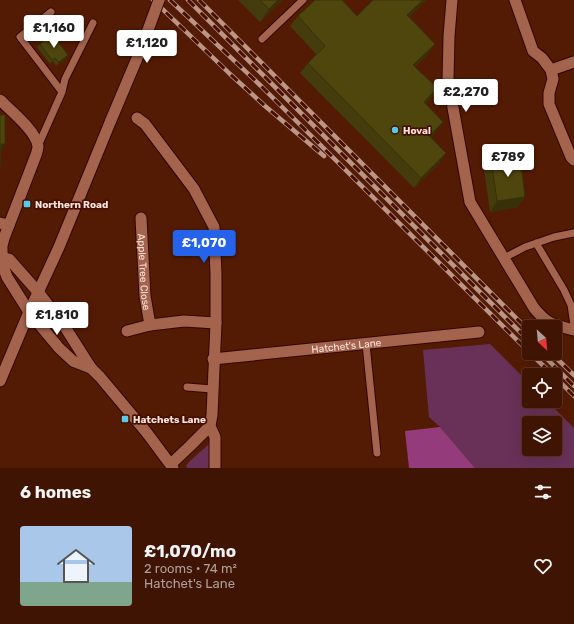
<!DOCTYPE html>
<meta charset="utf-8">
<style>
body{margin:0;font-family:Rubik,sans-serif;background:#4a2112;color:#f1f3f6;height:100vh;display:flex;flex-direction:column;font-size:15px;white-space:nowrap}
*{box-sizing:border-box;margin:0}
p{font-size:13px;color:#ad9e9a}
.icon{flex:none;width:22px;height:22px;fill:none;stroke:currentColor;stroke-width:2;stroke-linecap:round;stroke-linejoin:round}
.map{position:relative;height:468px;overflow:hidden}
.drawer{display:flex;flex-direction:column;background:#3f1403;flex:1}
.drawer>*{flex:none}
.needle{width:26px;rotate:154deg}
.tools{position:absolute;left:522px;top:320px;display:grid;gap:8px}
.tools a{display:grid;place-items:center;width:40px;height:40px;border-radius:4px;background:#3f1403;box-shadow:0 4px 16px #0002,0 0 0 1px #583325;font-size:20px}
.price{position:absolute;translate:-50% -34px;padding:0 9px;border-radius:4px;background:#fff;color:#222;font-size:13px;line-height:26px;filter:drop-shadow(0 1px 2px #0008)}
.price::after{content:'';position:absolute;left:50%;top:24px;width:12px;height:9px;margin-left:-6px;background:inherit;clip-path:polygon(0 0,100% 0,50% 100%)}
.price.active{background:#2563eb;color:#fff}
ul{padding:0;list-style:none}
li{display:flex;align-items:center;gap:12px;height:100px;padding:0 20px}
li span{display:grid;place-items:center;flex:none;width:112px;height:80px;border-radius:4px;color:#555}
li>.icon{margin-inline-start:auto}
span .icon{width:48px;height:48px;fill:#fffc;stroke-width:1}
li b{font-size:17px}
h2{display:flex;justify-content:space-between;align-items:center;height:48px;padding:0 20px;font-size:17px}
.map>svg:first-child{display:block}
.green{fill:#693158;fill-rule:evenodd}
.forest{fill:#943b7b}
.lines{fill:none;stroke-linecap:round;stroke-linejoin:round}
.service-casing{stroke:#310700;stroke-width:9}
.minor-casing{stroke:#310700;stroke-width:13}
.tertiary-casing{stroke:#310700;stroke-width:13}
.secondary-casing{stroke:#310700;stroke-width:13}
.service{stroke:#a3634c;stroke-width:7}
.minor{stroke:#a3634c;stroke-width:11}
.tertiary{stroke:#a3634c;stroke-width:11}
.secondary{stroke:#a3634c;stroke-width:11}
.rail-casing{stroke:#bb9688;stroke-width:4.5}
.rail{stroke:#480f00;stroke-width:3;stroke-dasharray:9;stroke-linecap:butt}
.secondary-bridge-casing{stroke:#310700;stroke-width:13;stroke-linecap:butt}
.secondary-bridge{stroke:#a3634c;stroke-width:11}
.wall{fill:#443c0c}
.shaded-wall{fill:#37310a}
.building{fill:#4f460e;stroke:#37310a}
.poi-dot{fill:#5bc8e7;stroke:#480f00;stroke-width:1.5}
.labels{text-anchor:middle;stroke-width:3.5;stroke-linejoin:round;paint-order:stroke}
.poi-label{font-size:10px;font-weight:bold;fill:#fce5dd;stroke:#480f00;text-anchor:start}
.street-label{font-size:10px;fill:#fce5dd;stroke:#480f00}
</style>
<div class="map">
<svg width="574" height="468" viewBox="0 0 574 468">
<rect width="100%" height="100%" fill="#541b04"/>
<path class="green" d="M490 344 529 383V401H547L574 428V468H475L440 427 429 417 423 350ZM529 423H555V449H529Z
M209 444V468H187L186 466 190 461Z"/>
<path class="forest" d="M440 427 475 468H409L405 431Z"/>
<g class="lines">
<g class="service-casing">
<path id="service" d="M51 12 20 37 62 92 65 79 93 23
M262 39 303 0
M38 146 62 92
M536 243 564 290 571 305 574 325
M504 258 525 247 554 237 574 233
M366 344 377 453
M187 387 212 389"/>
</g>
<g class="minor-casing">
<g id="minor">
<path d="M452 0 449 36 448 80 470 202 534 308C548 325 554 325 574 330"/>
<path d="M515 0 533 51 542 58 551 70 553 79 549 93V104L571 157 574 160"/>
<path d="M551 70 574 62"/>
<path d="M137 118 145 124 194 189 214 227 216 274V323L212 415 210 426 215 437V467"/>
<path id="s1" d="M141 218 145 296 150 325 184 321 216 323"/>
<path d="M0 223 9 225"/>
<path d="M39 293 65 327 91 368"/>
<path d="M29 312 59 348 73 361 91 368 100 377 147 433 173 468"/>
<path d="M127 331 150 325"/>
<path id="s2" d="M213 359 479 332"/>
<path d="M171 464 190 446 210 426"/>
</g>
</g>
<g class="tertiary-casing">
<path id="tertiary" d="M0 100C10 110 36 131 38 146 38 148 37 152 36 155L4 238 2 246V253L4 259V269L7 277 29 312
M4 259H9L39 293"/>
</g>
<g class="secondary-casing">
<path id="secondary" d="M0 381 29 312 59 247 111 120"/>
</g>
<use href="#service" class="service"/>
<use href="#minor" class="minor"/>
<use href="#tertiary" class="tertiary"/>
<use href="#secondary" class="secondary"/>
<g class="rail-casing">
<path id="rail" d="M153 0 230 74 265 106 324 156
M170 0 261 86 529 352
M188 0 529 341
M199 0 529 331
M530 353 553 375
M541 353 574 386
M551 353 574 375
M555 377 574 396"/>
</g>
<use href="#rail" class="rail"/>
<g class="secondary-bridge-casing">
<path id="secondary-bridge" d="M111 120 141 49 159 0"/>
</g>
<use href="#secondary-bridge" class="secondary-bridge"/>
</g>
<path class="wall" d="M238 0H282L260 22Z
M373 0H426L409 17 428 54 415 67 437 88 430 99 425 104 436 132 431 137 446 153 439 163 414 188 300 73 308 63 316 54 290 26 298 16H357Z
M40 44 66 59 56 66 53 61 50 64 37 47Z
M491 159 525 197 518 207 490 212 484 169Z"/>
<path class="shaded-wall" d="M278 0H282L260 22 269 9Z
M423 0H426L400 26 407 15Z
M435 44 428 54 406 75 413 65Z
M68 55 66 59 56 66 59 62Z
M437 88 430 99 416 113 424 102Z
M443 122 436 132 422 146 429 136Z
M1 144H5L0 151Z
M446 153 439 163 414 188 421 178Z
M525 197 518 207 490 212 497 201Z"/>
<path class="building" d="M260 0H278L269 9Z
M315 0H342L357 16 373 0H423L407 15 435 44 413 65 437 88 424 102 443 122 429 136 446 153 421 178 308 63 325 46 298 16Z
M52 34 68 55 59 62 55 58 52 60 40 44Z
M0 115H5V144H1L0 169Z
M520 155 525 197 497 201 491 159Z"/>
<g class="poi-dot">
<circle cx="395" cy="130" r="4"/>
<rect x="23" y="200" width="8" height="8" rx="2"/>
<rect x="121" y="415" width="8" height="8" rx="2"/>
</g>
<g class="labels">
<g class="poi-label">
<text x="403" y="134">Hoval</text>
<text x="35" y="208">Northern Road</text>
<text x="133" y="423">Hatchets Lane</text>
</g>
<g class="street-label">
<text dy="4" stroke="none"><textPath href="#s1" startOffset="54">Apple Tree Close</textPath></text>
<text dy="4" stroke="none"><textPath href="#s2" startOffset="134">Hatchet's Lane</textPath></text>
</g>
</g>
</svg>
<div class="tools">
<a><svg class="needle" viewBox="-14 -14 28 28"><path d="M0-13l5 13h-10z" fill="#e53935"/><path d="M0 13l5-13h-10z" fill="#ad9e9a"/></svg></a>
<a><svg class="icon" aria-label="locate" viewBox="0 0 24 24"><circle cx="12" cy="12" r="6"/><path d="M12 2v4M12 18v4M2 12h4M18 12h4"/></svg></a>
<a><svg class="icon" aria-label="layers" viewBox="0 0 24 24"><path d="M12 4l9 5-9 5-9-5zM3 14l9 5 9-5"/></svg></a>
</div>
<b class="price" style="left:54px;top:49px">£1,160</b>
<b class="price" style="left:147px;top:64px">£1,120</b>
<b class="price" style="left:466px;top:113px">£2,270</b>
<b class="price" style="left:508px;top:178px">£789</b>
<b class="price active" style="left:204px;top:264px">£1,070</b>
<b class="price" style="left:57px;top:336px">£1,810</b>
</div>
<section class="drawer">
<h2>6 homes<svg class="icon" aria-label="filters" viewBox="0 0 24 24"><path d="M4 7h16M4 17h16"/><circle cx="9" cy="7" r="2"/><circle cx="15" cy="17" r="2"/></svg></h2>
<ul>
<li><span style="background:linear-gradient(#a9c7e8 70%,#7fa58c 0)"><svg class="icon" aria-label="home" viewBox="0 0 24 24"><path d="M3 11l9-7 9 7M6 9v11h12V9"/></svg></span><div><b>£1,070/mo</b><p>2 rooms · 74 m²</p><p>Hatchet's Lane</p></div><svg class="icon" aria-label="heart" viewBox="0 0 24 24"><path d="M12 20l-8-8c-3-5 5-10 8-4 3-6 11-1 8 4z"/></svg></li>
</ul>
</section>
